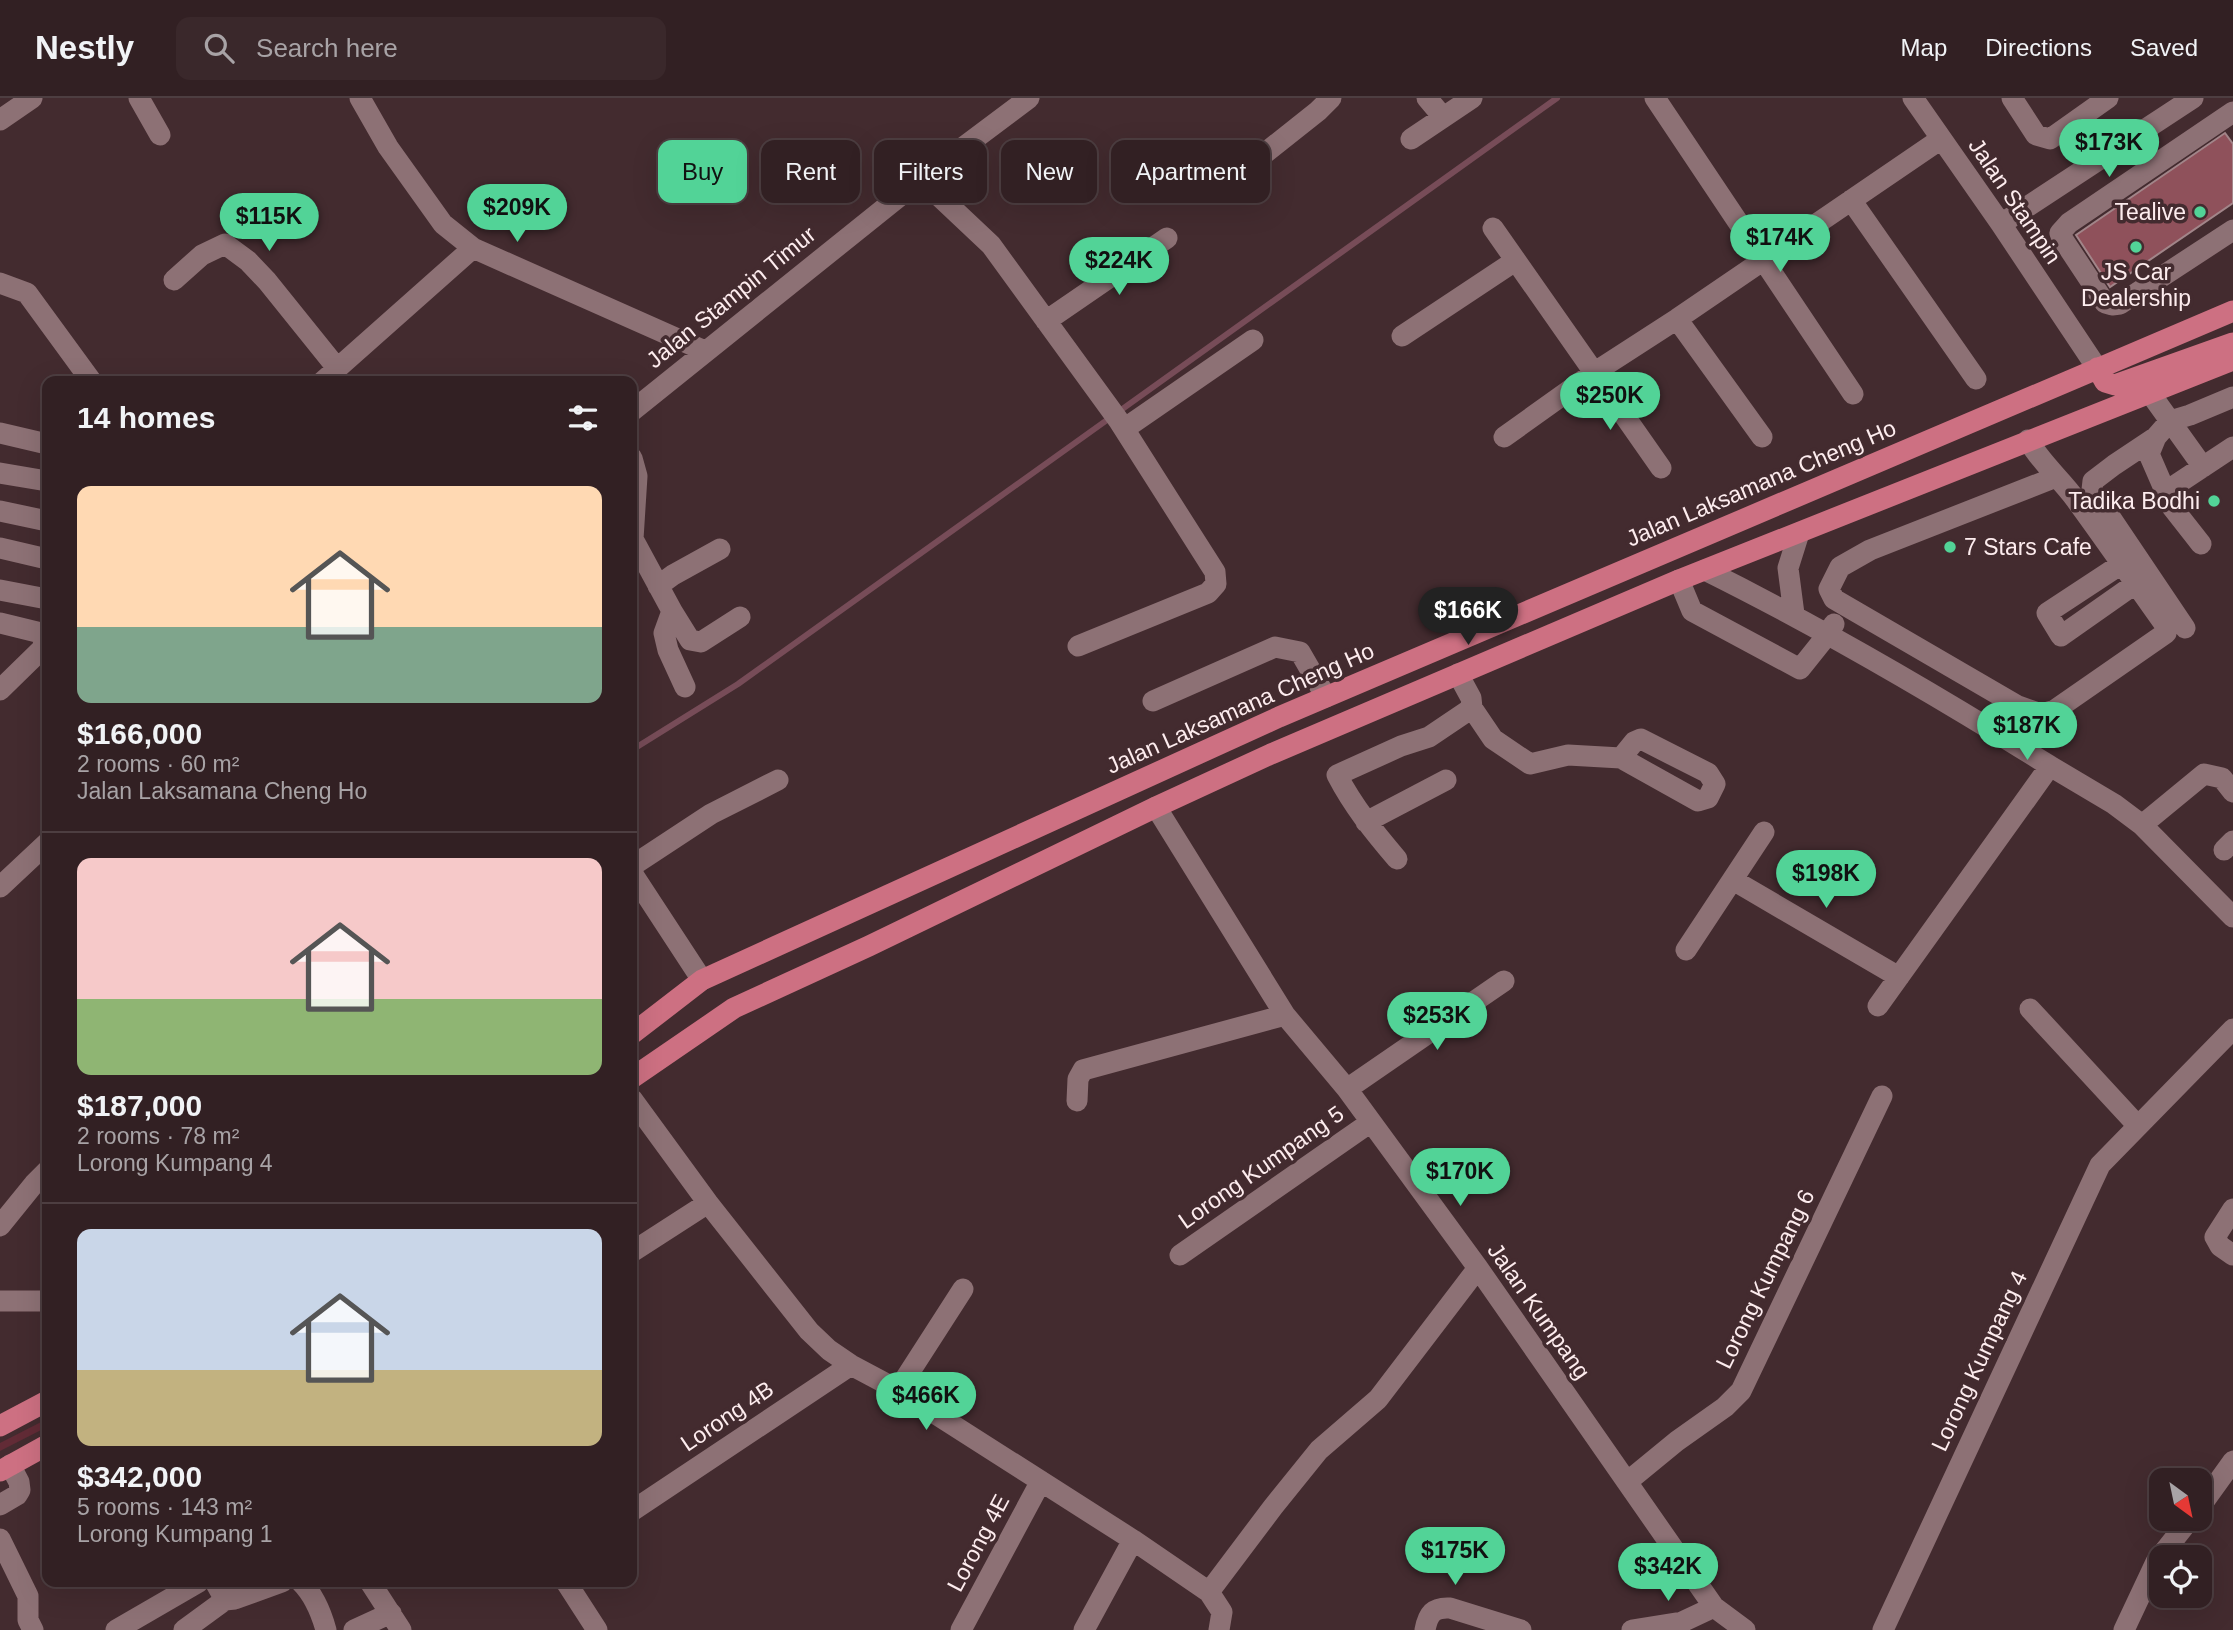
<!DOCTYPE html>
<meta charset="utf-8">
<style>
body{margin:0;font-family:Arial,sans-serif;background:#3a282b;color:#f1f3f6;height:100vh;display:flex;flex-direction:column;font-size:26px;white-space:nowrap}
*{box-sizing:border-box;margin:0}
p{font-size:23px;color:#a8a3a6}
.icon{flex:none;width:38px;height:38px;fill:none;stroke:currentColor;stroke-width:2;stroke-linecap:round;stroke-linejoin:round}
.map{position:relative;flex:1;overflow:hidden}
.details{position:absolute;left:42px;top:278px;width:595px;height:1211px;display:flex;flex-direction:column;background:#322023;border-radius:14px;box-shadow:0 7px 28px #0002,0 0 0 2px #4d3e41}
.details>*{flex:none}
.hud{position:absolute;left:658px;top:42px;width:665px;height:63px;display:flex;gap:14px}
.needle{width:46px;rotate:147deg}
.tools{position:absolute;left:2149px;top:1370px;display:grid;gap:14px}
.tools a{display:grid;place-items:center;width:63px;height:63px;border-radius:14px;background:#322023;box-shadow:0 7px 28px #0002,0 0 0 2px #4d3e41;font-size:35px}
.price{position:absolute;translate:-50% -60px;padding:0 16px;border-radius:24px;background:#52d397;color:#111;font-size:23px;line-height:46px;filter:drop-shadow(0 2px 4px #0008)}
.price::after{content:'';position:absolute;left:50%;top:42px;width:21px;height:16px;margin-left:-10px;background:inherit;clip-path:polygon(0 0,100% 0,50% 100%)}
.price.current{background:#222;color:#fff}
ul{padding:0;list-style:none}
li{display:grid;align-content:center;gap:14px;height:371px;padding:0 35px}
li+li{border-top:2px solid #4d3e41}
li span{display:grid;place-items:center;height:217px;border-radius:14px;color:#555}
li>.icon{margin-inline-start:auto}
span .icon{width:126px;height:126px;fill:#fffc;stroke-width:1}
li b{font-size:30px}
h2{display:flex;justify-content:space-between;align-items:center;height:84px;padding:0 35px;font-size:30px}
.pill{padding:0 24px;border-radius:14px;background:#322023;box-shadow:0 7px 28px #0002,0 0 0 2px #4d3e41;font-size:24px;line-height:63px}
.pill.current{background:#52d397;color:#111}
header{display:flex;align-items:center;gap:42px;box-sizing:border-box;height:98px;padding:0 35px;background:#322023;border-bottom:2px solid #4d3e41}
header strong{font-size:33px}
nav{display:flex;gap:38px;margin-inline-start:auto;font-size:24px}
.search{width:490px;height:63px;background:#3a282b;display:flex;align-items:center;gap:18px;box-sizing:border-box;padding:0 24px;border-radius:14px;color:#a8a3a6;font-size:26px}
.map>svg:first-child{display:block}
.green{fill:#622b36}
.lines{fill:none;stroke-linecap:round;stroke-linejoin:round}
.stream{stroke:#774c58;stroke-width:6}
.building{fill:#8f515b;stroke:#a28589;stroke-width:2}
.minor{stroke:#8d7175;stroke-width:21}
.major{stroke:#cd7082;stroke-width:21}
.poi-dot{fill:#52d397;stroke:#432b2f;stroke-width:2.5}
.labels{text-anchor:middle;stroke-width:7;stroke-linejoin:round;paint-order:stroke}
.street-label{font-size:23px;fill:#fdecee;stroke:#432b2f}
.poi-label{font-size:23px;fill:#fdecee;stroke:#432b2f;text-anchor:end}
</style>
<header>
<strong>Nestly</strong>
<div class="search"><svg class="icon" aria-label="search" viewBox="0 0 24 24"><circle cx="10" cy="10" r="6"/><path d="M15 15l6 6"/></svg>Search here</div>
<nav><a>Map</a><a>Directions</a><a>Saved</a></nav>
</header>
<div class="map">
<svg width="2233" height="1532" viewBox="0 0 2233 1532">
<rect width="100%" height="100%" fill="#432b2f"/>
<path class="green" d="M47 1321V1329L0 1353V1345Z"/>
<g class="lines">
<path class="stream" d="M632 652 738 586 1557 0"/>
</g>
<path class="building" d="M2225 35 2233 46V105L2110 189 2076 137Z"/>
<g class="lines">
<path class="minor" d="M139 0 160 37
M360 0 388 49 443 126 473 150 705 253
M1427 0 1443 19
M1655 0 1853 296
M1913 0 2001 126 2097 270
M2012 0 2036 37 2050 41 2108 0
M2233 14 2069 125 2060 135 2062 140 2105 205 2112 207 2120 206 2233 132
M0 22 32 0
M1411 41 1472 0
M1255 63 1318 13 1331 0
M921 81 991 147 1119 323 1215 474 1216 486 1208 495 1078 548
M1851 102 1976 281
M2001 126 2193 0
M1493 130 1661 370
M174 182 202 157 225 146 248 163 267 183 337 270
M0 185 27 195 92 284
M1677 221 1762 339
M1046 223 1167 140
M1402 238 1515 163
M322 284 473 150
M2150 295 2203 369
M632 313 921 81 1029 0
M1124 331 1253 242
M0 335 47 346
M1504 339 1595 274 1677 221 1941 41
M2156 339 2114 367 2093 383 2092 392 2185 530
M2028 342C2041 365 2061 381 2076 402 2106 443 2135 485 2165 527L2166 535 2055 612 2041 616 2018 608 1834 501 1829 491 1840 469 1870 452 2056 379
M632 360 637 378 633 441 672 513 664 535 668 552 685 589
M0 375 47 383
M2165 394 2233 349
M0 413 47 423
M2201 446 2172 409 2149 356 2156 339 2170 323 2190 317 2233 299
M0 450 47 461
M2120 467 2047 515 2061 538 2135 486
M1705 472C1824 531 1938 598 2050 668
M1679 482 1692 513 1800 571 1828 536 1834 526
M658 488 673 477 720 451
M0 492 47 501
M672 513 690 542 701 544 740 519
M1794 516 1788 470 1799 435
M0 525 41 535 45 548 0 592
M1153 603 1275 549 1300 554 1326 599
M1472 610 1493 641 1530 666 1568 657 1621 660 1698 703 1708 700 1715 686 1708 675 1641 641 1634 644 1621 660
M1156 709 1285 917 1347 991 1478 1170 1714 1509 1745 1532
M1366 724 1446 682
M2142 727 2204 676 2222 680 2233 694
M2224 752 2233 743
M1397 761C1374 734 1353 708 1337 677L1401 648 1429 639 1472 610 1471 600 1458 576
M632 775 635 766 711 716 778 682
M632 775 702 882
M1733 782 1899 879
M0 789 47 745
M1686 852 1764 734
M1878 908 2050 668 2114 706 2142 727 2233 819
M2030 911 2138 1028
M1347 991 1504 883
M632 1001 708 1105 809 1233 829 1252 851 1267 898 1292 1133 1442 1209 1494 1222 1514 1219 1532
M1077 1003 1078 981 1083 972 1285 917
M2233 1111 2215 1139 2220 1148 2233 1157
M0 1128 34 1086 47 1073
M632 1154 708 1105
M1180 1157 1371 1024
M0 1203H47
M898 1292 963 1191
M1627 1384 1677 1343 1725 1309 1741 1293 1882 998
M0 1407 17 1397 20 1392 19 1384 10 1367
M2200 1409 2233 1363
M632 1413 851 1267
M0 1441 28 1498V1522L33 1532
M215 1484 225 1502 235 1501 282 1484
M301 1484C314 1497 321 1514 326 1532
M370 1484 401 1532
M566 1484 597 1532
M1209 1494 1273 1409 1319 1352 1378 1301 1478 1170
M116 1532 199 1484
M184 1532 225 1502
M354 1532 391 1515
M961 1532 1041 1383
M1084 1532 1133 1442
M1425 1532C1428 1516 1433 1509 1450 1510L1521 1532
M1632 1532 1682 1524 1714 1509
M1883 1532 2100 1067 2233 931
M2124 1532 2156 1464 2190 1421"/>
<path class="major" d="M2097 270 2105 284 2115 287 2233 245
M632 936 702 882 1279 619 2233 213
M632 980 734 910 869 848 1156 709 1271 656 1679 482 2233 262
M0 1328 47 1303
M0 1373 47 1347"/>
</g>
<g class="poi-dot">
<circle cx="2200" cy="114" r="7"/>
<circle cx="2136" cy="149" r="7"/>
<circle cx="2214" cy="403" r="7"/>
<circle cx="1950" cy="449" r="7"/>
</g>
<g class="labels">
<g class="street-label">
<text transform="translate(2015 103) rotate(56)" y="8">Jalan Stampin</text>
<text transform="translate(731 199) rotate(-39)" y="8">Jalan Stampin Timur</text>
<text transform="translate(1761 385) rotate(-23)" y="8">Jalan Laksamana Cheng Ho</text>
<text transform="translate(1240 610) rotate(-24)" y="8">Jalan Laksamana Cheng Ho</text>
<text transform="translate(1261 1069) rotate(-35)" y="8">Lorong Kumpang 5</text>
<text transform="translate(1765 1181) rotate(-64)" y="8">Lorong Kumpang 6</text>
<text transform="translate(1539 1213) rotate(55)" y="8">Jalan Kumpang</text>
<text transform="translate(1979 1263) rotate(-65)" y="8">Lorong Kumpang 4</text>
<text transform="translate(727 1318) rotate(-34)" y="8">Lorong 4B</text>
<text transform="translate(978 1445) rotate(-62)" y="8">Lorong 4E</text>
</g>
<g class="poi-label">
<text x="2186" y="122">Tealive</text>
<text x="2136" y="182" text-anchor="middle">JS Car<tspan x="2136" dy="26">Dealership</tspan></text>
<text x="2200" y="411">Tadika Bodhi</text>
<text x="1964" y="457" text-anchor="start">7 Stars Cafe</text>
</g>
</g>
</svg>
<div class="tools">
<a><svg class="needle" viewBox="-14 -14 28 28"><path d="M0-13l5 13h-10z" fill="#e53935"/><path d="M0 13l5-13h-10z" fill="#a8a3a6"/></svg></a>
<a><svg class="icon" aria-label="locate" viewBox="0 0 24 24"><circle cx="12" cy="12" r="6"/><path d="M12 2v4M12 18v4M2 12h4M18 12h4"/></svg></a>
</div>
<b class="price" style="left:2109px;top:81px">$173K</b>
<b class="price" style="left:517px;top:146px">$209K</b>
<b class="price" style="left:269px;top:155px">$115K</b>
<b class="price" style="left:1780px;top:176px">$174K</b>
<b class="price" style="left:1119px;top:199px">$224K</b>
<b class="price" style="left:1610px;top:334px">$250K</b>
<b class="price current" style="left:1468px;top:549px">$166K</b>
<b class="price" style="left:2027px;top:664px">$187K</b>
<b class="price" style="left:1826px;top:812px">$198K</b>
<b class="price" style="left:1437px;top:954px">$253K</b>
<b class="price" style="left:1460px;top:1110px">$170K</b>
<b class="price" style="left:926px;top:1334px">$466K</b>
<b class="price" style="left:1455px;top:1489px">$175K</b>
<b class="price" style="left:1668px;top:1505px">$342K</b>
<div class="hud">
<a class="pill current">Buy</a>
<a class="pill">Rent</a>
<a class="pill">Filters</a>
<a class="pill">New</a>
<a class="pill">Apartment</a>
</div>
<section class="details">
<h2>14 homes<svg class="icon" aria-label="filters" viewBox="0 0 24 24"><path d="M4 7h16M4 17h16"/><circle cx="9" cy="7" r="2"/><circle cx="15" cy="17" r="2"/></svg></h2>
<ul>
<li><span style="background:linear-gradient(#ffd9b3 65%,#7fa58c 0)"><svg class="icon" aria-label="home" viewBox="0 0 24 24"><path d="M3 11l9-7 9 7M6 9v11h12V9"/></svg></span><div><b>$166,000</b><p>2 rooms · 60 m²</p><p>Jalan Laksamana Cheng Ho</p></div></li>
<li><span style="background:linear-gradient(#f6c9c9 65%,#8fb573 0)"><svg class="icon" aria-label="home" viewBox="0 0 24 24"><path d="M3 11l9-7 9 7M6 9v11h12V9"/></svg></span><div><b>$187,000</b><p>2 rooms · 78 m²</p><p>Lorong Kumpang 4</p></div></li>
<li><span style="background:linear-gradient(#c9d6e8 65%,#c2b280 0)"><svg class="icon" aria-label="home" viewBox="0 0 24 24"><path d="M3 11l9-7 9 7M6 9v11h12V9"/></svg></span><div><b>$342,000</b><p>5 rooms · 143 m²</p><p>Lorong Kumpang 1</p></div></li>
</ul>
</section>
</div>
